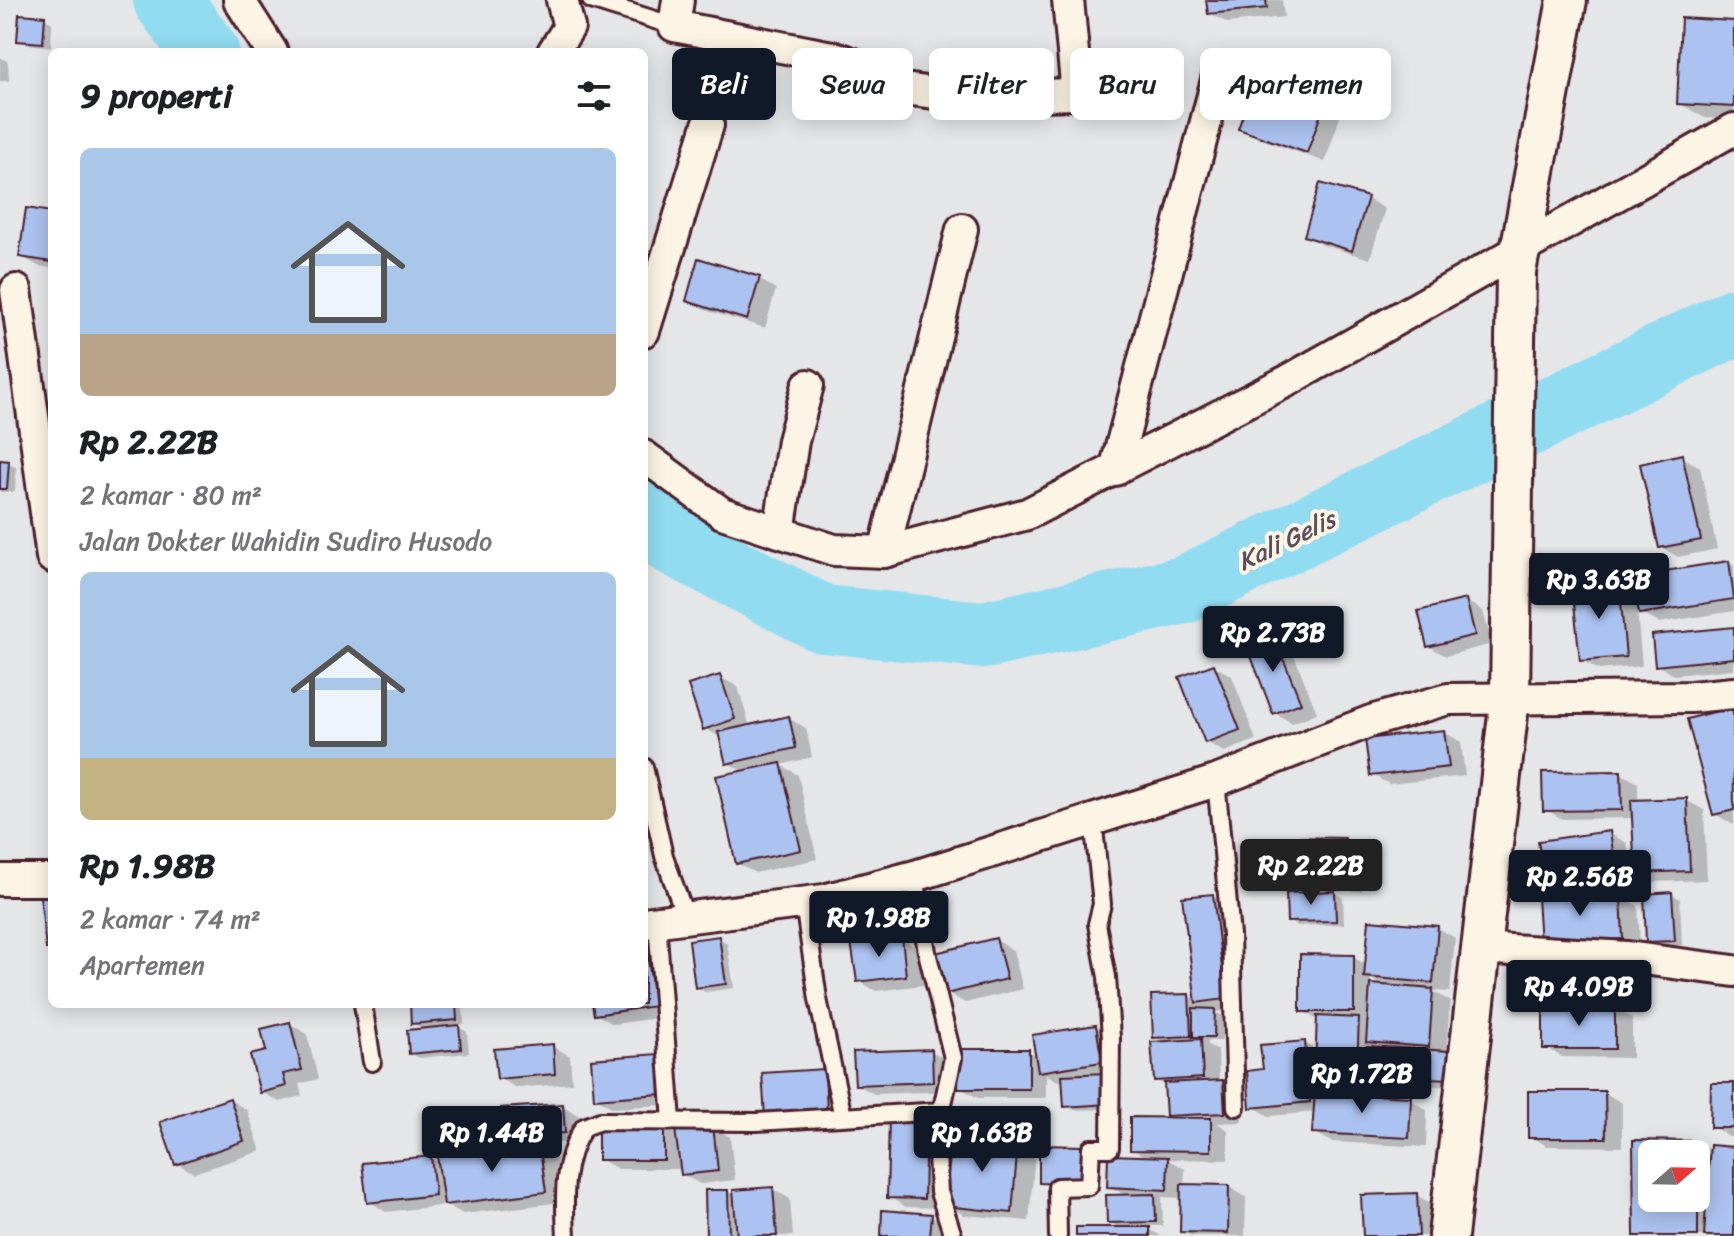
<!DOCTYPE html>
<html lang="id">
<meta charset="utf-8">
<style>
body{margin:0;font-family:Sriracha,sans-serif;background:#f2f2f2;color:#202124;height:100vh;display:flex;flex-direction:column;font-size:30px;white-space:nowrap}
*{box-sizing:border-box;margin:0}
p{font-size:26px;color:#757577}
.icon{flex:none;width:44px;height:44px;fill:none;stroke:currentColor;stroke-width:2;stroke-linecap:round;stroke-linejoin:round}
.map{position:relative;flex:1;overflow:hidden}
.panel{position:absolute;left:48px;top:48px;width:600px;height:960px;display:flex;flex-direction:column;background:#fff;border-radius:12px;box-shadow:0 4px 20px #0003}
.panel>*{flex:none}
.guide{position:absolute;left:672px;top:48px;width:760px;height:72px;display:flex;gap:16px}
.needle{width:52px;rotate:70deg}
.controls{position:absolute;left:1638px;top:1140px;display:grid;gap:16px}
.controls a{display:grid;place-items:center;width:72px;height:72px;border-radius:12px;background:#fff;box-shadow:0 4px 20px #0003;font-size:40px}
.price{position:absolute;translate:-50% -68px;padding:0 18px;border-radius:8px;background:#111827;color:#fff;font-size:26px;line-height:52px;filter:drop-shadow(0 2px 4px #0008)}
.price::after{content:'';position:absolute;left:50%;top:48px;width:24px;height:18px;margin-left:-12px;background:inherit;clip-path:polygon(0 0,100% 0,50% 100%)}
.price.on{background:#222;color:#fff}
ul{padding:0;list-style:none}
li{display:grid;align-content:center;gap:16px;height:424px;padding:0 32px}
li span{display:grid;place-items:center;height:248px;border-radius:12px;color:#555}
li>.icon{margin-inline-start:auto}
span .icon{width:144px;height:144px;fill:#fffc;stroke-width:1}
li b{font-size:34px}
h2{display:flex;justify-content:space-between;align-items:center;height:96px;padding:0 32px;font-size:34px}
.chip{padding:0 28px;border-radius:12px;background:#fff;box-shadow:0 4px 20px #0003;font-size:28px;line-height:72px}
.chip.on{background:#111827;color:#fff}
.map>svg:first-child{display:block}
.shadow{fill:#0003;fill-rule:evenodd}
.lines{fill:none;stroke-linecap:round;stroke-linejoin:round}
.river{stroke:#91dcf1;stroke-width:68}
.building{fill:#acc2f0;stroke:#4a1f2b;stroke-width:2;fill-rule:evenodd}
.service-casing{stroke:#4a1f2b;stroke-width:22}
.minor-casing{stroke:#4a1f2b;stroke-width:36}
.tertiary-casing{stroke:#4a1f2b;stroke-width:44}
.service{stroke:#fcf5e5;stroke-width:16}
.minor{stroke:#fcf5e5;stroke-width:30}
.tertiary{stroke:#fcf5e5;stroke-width:38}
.labels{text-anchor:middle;stroke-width:8;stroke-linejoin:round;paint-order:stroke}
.water-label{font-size:26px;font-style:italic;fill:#5c4e5c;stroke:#fcf5e5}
</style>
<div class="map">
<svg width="1734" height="1236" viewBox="0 0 1734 1236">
<rect width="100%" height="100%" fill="#e4e6e8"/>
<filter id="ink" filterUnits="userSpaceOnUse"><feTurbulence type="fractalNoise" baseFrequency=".0125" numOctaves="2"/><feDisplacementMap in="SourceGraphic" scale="16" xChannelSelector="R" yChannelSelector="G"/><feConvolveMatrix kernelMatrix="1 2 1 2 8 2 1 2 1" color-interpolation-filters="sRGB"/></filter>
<g filter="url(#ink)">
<path class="shadow" d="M1208 0H1282L1284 17 1227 23 1209 12Z
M44 18 52 23 51 47 27 44 19 40Z
M1734 23V119L1705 118 1679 103Z
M0 57 8 62 9 81H0Z
M1327 95 1344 105 1325 162 1258 138 1241 128Z
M1321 185 1368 199 1385 209 1370 259 1323 245 1306 235Z
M52 214V268L38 266 21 256Z
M759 279 776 289 765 328 705 310 688 300Z
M1682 457 1700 467 1717 549 1678 557 1661 547Z
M0 462 16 467 15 492H0Z
M1729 563 1734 566V611L1659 623 1637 611 1642 666 1599 670 1582 660 1618 583 1638 595Z
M1466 601 1483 611 1492 644 1446 656 1428 646Z
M1734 629V669L1674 675 1657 665Z
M1273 635 1290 645 1317 713 1292 723 1275 713Z
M1214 666 1232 676 1256 740 1224 752 1207 742Z
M720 677 738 687 750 727 788 718 806 728 812 757 781 765 798 775 817 859 755 873 737 863 744 772 728 763 722 738 704 728Z
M1732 709 1734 824H1732L1715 814Z
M1444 732 1461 742 1465 776 1389 784 1371 774Z
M1620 773 1638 783V802L1686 800 1704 810 1707 880 1654 882 1637 872 1634 818 1562 819 1545 809Z
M1609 833 1627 843 1633 882 1564 892 1547 882Z
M1345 840 1362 850V891L1330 890 1343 898 1344 924 1297 926 1288 921 1326 890H1302L1285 879Z
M1672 894 1680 899 1682 945 1656 946 1648 941Z
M1212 896 1230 906 1243 1008 1215 1012 1222 1016V1041H1208V1045L1218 1051 1219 1082 1240 1092 1242 1122 1217 1123 1228 1130V1160L1167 1159 1185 1169 1184 1187H1229L1246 1197 1245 1236H1191L1182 1231V1198L1162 1197 1163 1226H1144L1161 1236H1078L1122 1229 1109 1222 1127 1196 1109 1186 1148 1158 1132 1149 1176 1119 1168 1115 1166 1086 1156 1080 1166 1043 1155 1036 1189 996 1198 1001Z
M1621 896 1638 906 1640 948 1559 951Z
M1438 928 1455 938 1450 992 1432 991 1450 1001 1446 1053 1466 1088 1386 1083 1376 1078 1335 1076 1323 1069 1325 1095 1410 1099 1427 1110 1426 1147 1332 1142 1314 1132 1316 1112 1269 1116 1252 1106 1265 1071 1304 1043 1318 1051 1319 1021 1302 1011 1353 957 1367 965ZM1371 979 1385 987 1371 986Z
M719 938 727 943 734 988 705 992 697 987Z
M901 939 919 949 923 985 876 991 859 981Z
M996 940 1013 950 1023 989 965 1003 948 993Z
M647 954 664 965 672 1016 613 1024 596 1014 594 1004H644Z
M1628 968 1646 978V1002L1553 1005V1008L1530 995Z
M412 1004H463L464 1024 454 1025 467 1032 469 1053 419 1058 411 1053 427 1031 413 1023Z
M1615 1008 1632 1018V1058L1562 1057 1545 1047Z
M290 1024 307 1034 318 1079 299 1084 302 1096 279 1102 262 1092 269 1052Z
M1096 1027 1113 1037 1106 1109 1074 1110 1066 1105 1064 1080 1058 1081 1046 1074V1098H978L960 1088 1028 1051 1038 1057Z
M552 1046 570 1056 572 1083 517 1088 499 1078Z
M931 1051 949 1061 950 1091 874 1094 856 1084Z
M657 1056 675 1066 677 1104 613 1108 596 1098Z
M824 1071 842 1081 844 1122 785 1125Z
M1734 1085V1137H1729L1712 1126Z
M1605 1093 1622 1103V1147L1547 1146 1530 1136Z
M230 1100 247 1110 261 1151 194 1173 176 1163Z
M563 1106 580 1116 581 1142 539 1144 556 1154 562 1202 463 1214 447 1205 386 1212 369 1201 430 1158 441 1164 524 1146 505 1135Z
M926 1121 943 1131 941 1208 906 1207 889 1197Z
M712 1127 730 1137 735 1180 700 1184 682 1174V1169H618L600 1159 663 1128 678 1136Z
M1635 1142 1697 1143 1712 1151 1734 1149V1236H1636ZM1652 1154H1696V1198H1652Z
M1018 1144 1035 1154 1029 1221 964 1215 947 1205Z
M1083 1148 1100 1158V1192H1058L1041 1182Z
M773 1189 790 1199 793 1236H708L728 1192 736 1196Z
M1416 1195 1434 1205 1435 1236H1365Z
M931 1216 948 1226V1236H883Z"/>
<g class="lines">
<path class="river" d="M167 0 205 52
M644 512 672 541 823 619 984 635 1184 590 1734 322"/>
</g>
<path class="building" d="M1206 0H1266L1267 8 1208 14Z
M19 14 45 16 43 43 17 41Z
M1681 18 1734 21V107L1677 104Z
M1259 69 1328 94 1307 153 1238 129Z
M1320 183 1368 197 1352 251 1304 236Z
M26 208 52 212V262L19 257Z
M698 258 760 277 747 320 686 301Z
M1682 454 1701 540 1659 548 1640 464Z
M0 460 9 461 7 489H0Z
M1729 561 1734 599 1639 614 1633 576Z
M1619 581 1626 657 1580 661 1572 585Z
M1466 599 1475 635 1427 647 1418 611Z
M1734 627V658L1655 666 1652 635Z
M1273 633 1301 703 1273 714 1246 643Z
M1214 664 1240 730 1205 743 1179 677Z
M720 675 735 719 703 730 688 685Z
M1733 707 1734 810 1713 815 1687 719Z
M789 716 796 748 726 764 718 732Z
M1444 730 1449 767 1370 776 1365 739Z
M781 763 801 850 736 864 716 776Z
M1621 771 1622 810 1543 811 1542 772Z
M1687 798 1690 871 1635 873 1631 800Z
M1610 831 1616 872 1545 883 1538 841Z
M1284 837 1345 838V882L1283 881Z
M52 886V949H46L39 887Z
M1335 891 1336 921 1287 922 1286 893Z
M1672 892 1675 941 1646 942 1644 894Z
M1213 894 1226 999 1196 1003 1182 897Z
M1621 894 1623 939 1540 943 1537 898Z
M1369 920 1438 926 1433 983 1364 977Z
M719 936 726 984 695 988 689 940Z
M902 937 906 976 857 982 851 942Z
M996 938 1007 979 946 994 935 953Z
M647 952 655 1006 594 1015 592 1004H644V953Z
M1300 954 1354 955V1012H1300Z
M1629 966 1630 993 1528 996 1527 968Z
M1370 984 1433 989 1429 1047 1366 1042Z
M1189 994 1191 1036 1153 1038 1151 995Z
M410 1004H456L457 1020 411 1024Z
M1543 1006H1615V1049H1543Z
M1193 1008 1215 1009 1214 1037H1193Z
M1317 1016 1359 1018 1357 1069 1315 1067Z
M290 1022 302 1070 283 1074 286 1086 260 1093 250 1055 266 1051 261 1029Z
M459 1025 461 1049 409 1054 407 1030Z
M1096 1025 1102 1062 1038 1072 1032 1035Z
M1201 1039 1203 1078 1154 1081 1151 1042Z
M1305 1041 1310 1102 1250 1108 1247 1071 1263 1069 1260 1045Z
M553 1044 555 1074 497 1079 494 1049Z
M1367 1046 1450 1051 1449 1079 1366 1075Z
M932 1049 933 1082 855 1085 853 1052Z
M959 1049H1029V1089H958Z
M658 1054 661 1094 594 1099 591 1059Z
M825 1069 827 1113 765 1117 762 1073Z
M1106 1073 1108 1104 1064 1107 1062 1075Z
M1223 1080 1225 1113 1166 1116 1164 1083Z
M1711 1083H1734V1128H1710Z
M1528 1091H1605L1606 1138H1528Z
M1315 1092 1411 1097 1409 1138 1312 1133Z
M230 1098 244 1141 175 1165 160 1122Z
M563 1104 565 1133 503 1136 501 1108Z
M1130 1117 1211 1118V1151L1130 1150Z
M889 1118 926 1119 924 1199 887 1198Z
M713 1125 718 1171 681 1175 675 1129Z
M598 1126H664V1160H598Z
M952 1136 1018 1142 1012 1213 945 1206Z
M1633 1140 1698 1141V1236H1634ZM1652 1154H1696V1198H1652Z
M539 1142 546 1192 444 1205 437 1155Z
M1039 1145 1083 1146V1184L1039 1183Z
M1710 1145 1734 1147V1236H1704Z
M1108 1155 1168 1157 1167 1190 1107 1187Z
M431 1156 435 1195 367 1203 362 1163Z
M1181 1184 1229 1185 1228 1233 1180 1232Z
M773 1187 777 1236H737L733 1190Z
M705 1190H728L729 1236H706Z
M1417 1193 1419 1236H1363L1361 1195Z
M1155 1194 1156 1222 1107 1223 1106 1195Z
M882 1210 932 1214 930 1236H881Z
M1076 1227H1150V1236H1076Z"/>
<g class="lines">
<g class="service-casing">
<path id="service" d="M591 0 674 26
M644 767 664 856 686 918
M1216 781 1231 935 1236 1107
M915 876 927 952 953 1058 936 1136 939 1192 953 1236
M804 903 818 999 843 1117
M657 922 672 1121
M363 1004 372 1062
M566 1236C564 1198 562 1160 584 1127L600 1121 757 1122 942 1111
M1058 1236 1057 1187 1089 1186 1091 1148H1110L1111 1038 1107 977 1097 924 1102 904 1093 819"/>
</g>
<g class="minor-casing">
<path id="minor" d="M239 0 272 52
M678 0 674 26 837 58 866 68 874 85 964 97 1077 94 1068 0
M553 52 569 27 562 0
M16 290 52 557
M644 331 708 125
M644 456 722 513 834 550 884 552 1027 514 1289 380 1734 129
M1115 470 1219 72
M779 532 793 441 808 385
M884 552 962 229
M0 880H52
M644 923 824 900 915 876 1216 781 1371 721 1448 699 1691 697 1734 693
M1478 948 1627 957 1734 971"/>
</g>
<g class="tertiary-casing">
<path id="tertiary" d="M1448 1236 1510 697 1516 272 1567 0"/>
</g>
<use href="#service" class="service"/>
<use href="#minor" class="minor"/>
<use href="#tertiary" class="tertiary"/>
</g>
</g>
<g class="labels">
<g class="water-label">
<text transform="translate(1286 540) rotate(-26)" y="9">Kali Gelis</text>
</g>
</g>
</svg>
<div class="controls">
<a><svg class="needle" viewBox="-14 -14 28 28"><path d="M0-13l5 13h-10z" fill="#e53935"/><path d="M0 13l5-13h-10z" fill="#757577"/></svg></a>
</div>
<b class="price" style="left:1599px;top:621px">Rp 3.63B</b>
<b class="price" style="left:1273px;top:674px">Rp 2.73B</b>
<b class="price on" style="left:1311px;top:907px">Rp 2.22B</b>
<b class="price" style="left:1580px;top:918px">Rp 2.56B</b>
<b class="price" style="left:879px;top:959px">Rp 1.98B</b>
<b class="price" style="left:1579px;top:1028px">Rp 4.09B</b>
<b class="price" style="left:1362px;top:1115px">Rp 1.72B</b>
<b class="price" style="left:492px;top:1174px">Rp 1.44B</b>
<b class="price" style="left:982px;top:1174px">Rp 1.63B</b>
<div class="guide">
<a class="chip on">Beli</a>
<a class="chip">Sewa</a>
<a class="chip">Filter</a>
<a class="chip">Baru</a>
<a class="chip">Apartemen</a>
</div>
<section class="panel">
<h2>9 properti<svg class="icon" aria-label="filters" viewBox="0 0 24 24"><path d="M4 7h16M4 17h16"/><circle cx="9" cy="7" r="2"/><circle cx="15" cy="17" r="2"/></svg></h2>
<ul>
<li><span style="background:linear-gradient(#a9c7e8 75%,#b9a48a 0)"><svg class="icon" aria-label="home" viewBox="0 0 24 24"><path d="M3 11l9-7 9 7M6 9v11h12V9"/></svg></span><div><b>Rp 2.22B</b><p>2 kamar · 80 m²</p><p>Jalan Dokter Wahidin Sudiro Husodo</p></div></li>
<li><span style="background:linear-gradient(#a9c7e8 75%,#c2b280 0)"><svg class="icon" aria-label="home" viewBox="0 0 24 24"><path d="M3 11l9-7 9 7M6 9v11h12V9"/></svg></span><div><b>Rp 1.98B</b><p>2 kamar · 74 m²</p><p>Apartemen</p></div></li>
</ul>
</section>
</div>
